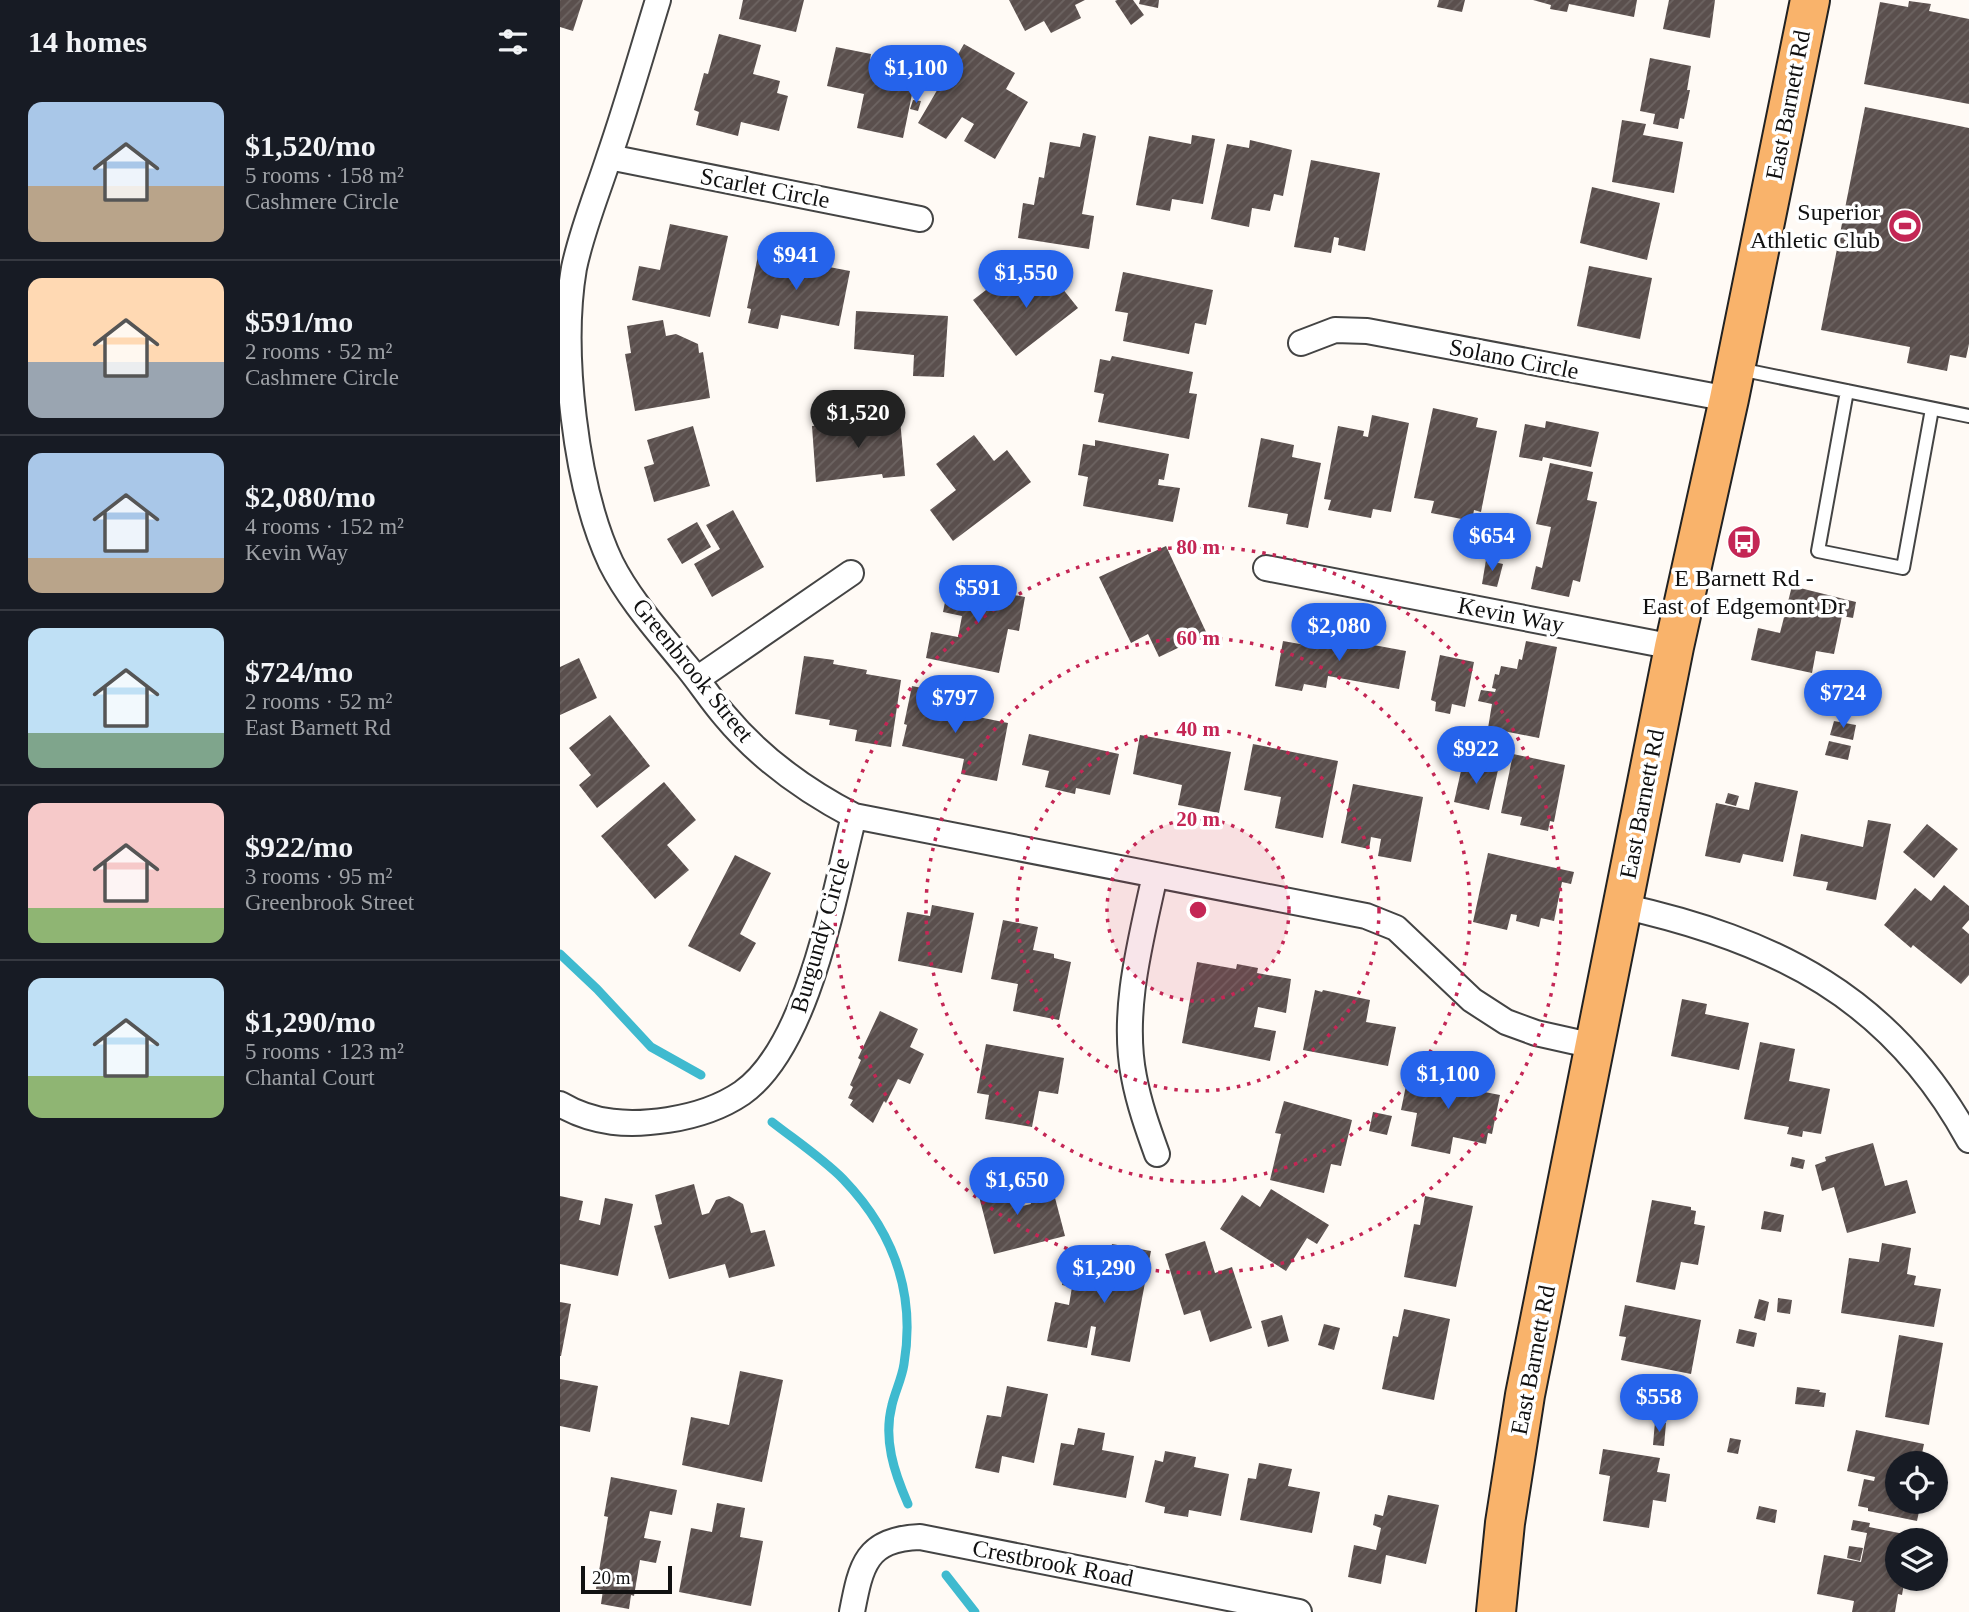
<!DOCTYPE html>
<meta charset="utf-8">
<style>
body{margin:0;font-family:Georgia,serif;background:#242831;color:#f1f3f6;height:100vh;display:flex;flex-direction:column;font-size:26px;white-space:nowrap}
*{box-sizing:border-box;margin:0}
p{font-size:23px;color:#9ea1a6}
.icon{flex:none;width:38px;height:38px;fill:none;stroke:currentColor;stroke-width:2;stroke-linecap:round;stroke-linejoin:round}
.map{position:relative;flex:1;overflow:hidden}
.details{display:flex;flex-direction:column;background:#171b24;width:560px}
.details>*{flex:none}
.tools{position:absolute;left:1325px;top:1451px;display:grid;gap:14px}
.tools a{display:grid;place-items:center;width:63px;height:63px;border-radius:50%;background:#171b24;box-shadow:0 2px 5px #0004;font-size:35px}
.scale{position:absolute;left:21px;bottom:18px;width:91px;box-sizing:border-box;padding-left:7px;border:4px solid #111;border-top:0;font-size:19px;line-height:24px;white-space:nowrap;color:#111;-webkit-text-stroke:5px #fff;paint-order:stroke}
.price{position:absolute;translate:-50% -60px;padding:0 16px;border-radius:24px;background:#2563eb;color:#fff;font-size:23px;line-height:46px;filter:drop-shadow(0 2px 4px #0008)}
.price::after{content:'';position:absolute;left:50%;top:42px;width:21px;height:16px;margin-left:-10px;background:inherit;clip-path:polygon(0 0,100% 0,50% 100%)}
.price.active{background:#222;color:#fff}
ul{padding:0;list-style:none}
li{display:flex;align-items:center;gap:21px;height:175px;padding:0 28px}
li+li{border-top:2px solid #363941}
li span{display:grid;place-items:center;flex:none;width:196px;height:140px;border-radius:14px;color:#555}
li>.icon{margin-inline-start:auto}
span .icon{width:84px;height:84px;fill:#fffc;stroke-width:1}
li b{font-size:30px}
h2{display:flex;justify-content:space-between;align-items:center;height:84px;padding:0 28px;font-size:30px}
main{display:flex;flex:1;min-height:0}
.map>svg:first-child{display:block}
.lines{fill:none;stroke-linecap:round;stroke-linejoin:round}
.stream{stroke:#3fbacf;stroke-width:9}
.building{fill:url(#building-hatch)}
.service-casing{stroke:#444;stroke-width:16}
.minor-casing{stroke:#444;stroke-width:28}
.primary-casing{stroke:#222;stroke-width:42}
.service{stroke:#fff;stroke-width:12}
.minor{stroke:#fff;stroke-width:24}
.primary{stroke:#f9b36b;stroke-width:38}
.ring{fill:none;stroke:#c42655;stroke-width:3.5;stroke-dasharray:3.5 7}
.labels{text-anchor:middle;stroke-width:7;stroke-linejoin:round;paint-order:stroke}
.street-label{font-size:24px;fill:#111;stroke:#fff}
.poi-label{font-size:24px;fill:#111;stroke:#fff;text-anchor:end}
.centre{fill:#c42655;stroke:#fff;stroke-width:3.5}
.ring-label{font-size:21px;text-anchor:middle;font-weight:bold;fill:#c42655;stroke:#fff;stroke-width:7;stroke-linejoin:round;paint-order:stroke}
</style>
<main>
<section class="details">
<h2>14 homes<svg class="icon" aria-label="filters" viewBox="0 0 24 24"><path d="M4 7h16M4 17h16"/><circle cx="9" cy="7" r="2"/><circle cx="15" cy="17" r="2"/></svg></h2>
<ul>
<li><span style="background:linear-gradient(#a9c7e8 60%,#b9a48a 0)"><svg class="icon" aria-label="home" viewBox="0 0 24 24"><path d="M3 11l9-7 9 7M6 9v11h12V9"/></svg></span><div><b>$1,520/mo</b><p>5 rooms · 158 m²</p><p>Cashmere Circle</p></div></li>
<li><span style="background:linear-gradient(#ffd9b3 60%,#9aa5b1 0)"><svg class="icon" aria-label="home" viewBox="0 0 24 24"><path d="M3 11l9-7 9 7M6 9v11h12V9"/></svg></span><div><b>$591/mo</b><p>2 rooms · 52 m²</p><p>Cashmere Circle</p></div></li>
<li><span style="background:linear-gradient(#a9c7e8 75%,#b9a48a 0)"><svg class="icon" aria-label="home" viewBox="0 0 24 24"><path d="M3 11l9-7 9 7M6 9v11h12V9"/></svg></span><div><b>$2,080/mo</b><p>4 rooms · 152 m²</p><p>Kevin Way</p></div></li>
<li><span style="background:linear-gradient(#bfe0f5 75%,#7fa58c 0)"><svg class="icon" aria-label="home" viewBox="0 0 24 24"><path d="M3 11l9-7 9 7M6 9v11h12V9"/></svg></span><div><b>$724/mo</b><p>2 rooms · 52 m²</p><p>East Barnett Rd</p></div></li>
<li><span style="background:linear-gradient(#f6c9c9 75%,#8fb573 0)"><svg class="icon" aria-label="home" viewBox="0 0 24 24"><path d="M3 11l9-7 9 7M6 9v11h12V9"/></svg></span><div><b>$922/mo</b><p>3 rooms · 95 m²</p><p>Greenbrook Street</p></div></li>
<li><span style="background:linear-gradient(#bfe0f5 70%,#8fb573 0)"><svg class="icon" aria-label="home" viewBox="0 0 24 24"><path d="M3 11l9-7 9 7M6 9v11h12V9"/></svg></span><div><b>$1,290/mo</b><p>5 rooms · 123 m²</p><p>Chantal Court</p></div></li>
</ul>
</section>
<div class="map">
<svg width="1409" height="1612" viewBox="0 0 1409 1612">
<defs>
<pattern id="building-hatch" width="6" height="6" patternUnits="userSpaceOnUse" patternTransform="scale(1.75)"><rect width="6" height="6" fill="#5a4f4d"/><path d="M-1 1l2-2M0 6l6-6M5 7l2-2" fill="none" stroke="#6d6462"/></pattern>
</defs>
<rect width="100%" height="100%" fill="#fffaf5"/>
<g class="lines">
<path class="stream" d="M0 954 37 989 91 1047 141 1075
M212 1122C235 1140 262 1158 283 1179 333 1231 356 1292 344 1364 342 1378 335 1392 332 1405 323 1439 334 1472 348 1504
M386 1575 415 1612"/>
</g>
<path class="building" d="M0 0H23L13 31 0 27Z
M183 0H244L236 32 179 19Z
M449 0H525L515 5 521 18 491 33 484 21 465 31Z
M557 0H573L584 15 571 25 555 1Z
M580 0H599L598 8 579 4Z
M879 0H905L902 12 877 7Z
M973 0H1077L1074 17 1009 4 1007 12 990 9 991 5Z
M1109 0H1155L1150 38 1103 29Z
M1349 1 1371 4 1369 11 1409 19V104L1304 84 1320 2 1348 7Z
M159 34 201 45 193 74 220 81 217 93 228 96 219 131 181 122 178 136 136 125 139 112 134 110 144 73 148 74Z
M404 44 455 73 446 89 468 102 435 159 404 141 414 124 402 117 386 139 358 123Z
M276 47 311 54 310 60 357 70 343 138 297 128 304 94 267 86Z
M1090 58 1131 66 1127 90H1130L1124 119 1120 118 1118 129 1093 124 1095 114 1080 111Z
M353 100 361 101 358 111 350 109Z
M1305 107 1409 128V344L1406 358 1390 355 1387 371 1347 363 1350 347 1261 330Z
M1062 120 1086 124 1083 135 1123 142 1114 193 1052 182Z
M523 133 536 136 522 214 534 216 529 249 458 238 463 203 474 205 479 177 484 178 490 142 520 147Z
M632 135 655 139 643 204 612 199 610 211 576 205 589 136 631 144Z
M690 140 732 150 723 196 714 194 710 211 692 208 689 227 651 219 667 144 689 148Z
M751 160 820 173 805 251 778 245 779 238 774 237 771 253 734 247Z
M1032 187 1100 203 1087 260 1020 243Z
M110 224 168 236 150 317 72 300 79 266 100 270Z
M199 251 236 258 233 272 245 274 248 263 290 271 279 326 221 315 218 329 188 323 191 309 187 308Z
M1029 266 1092 278 1080 339 1017 326Z
M486 268 518 308 456 356 413 300 439 280 452 295Z
M563 272 653 290 646 325 635 323 629 354 563 341 568 313 555 311Z
M296 311 388 316 384 377 353 376 354 355 294 349Z
M103 320 106 336 116 334 138 344 139 353 143 352 150 398 75 411 65 354 71 353 67 326Z
M552 356 633 372 629 393 637 394 629 439 538 422 544 394 534 392 540 359 550 361Z
M873 408 918 418 916 427 937 431 921 512 914 510 912 521 871 513 874 501 854 498Z
M812 415 849 423 831 512 813 509 811 518 768 510 771 500 764 499 778 426 804 431 803 436 808 437Z
M340 419 345 476 323 478 322 474 256 482 252 426Z
M986 421 1039 432 1031 467 983 457 982 461 959 457 965 424 985 428Z
M133 426 150 486 94 502 84 467 94 464 87 440Z
M414 435 434 461 447 450 471 482 393 541 370 510 396 490 376 464Z
M701 438 734 445 732 457 761 463 748 528 726 524 728 514 688 507Z
M535 440 609 454 604 480 599 479 598 485 620 488 613 522 523 506 528 477 518 475 523 444 535 446Z
M990 463 1033 472 1027 500 1037 502 1020 582 1013 580 1009 597 971 589 976 566 982 568 991 527 976 524Z
M173 510 204 567 152 597 134 564 160 549 146 525Z
M137 522 151 547 122 564 107 539Z
M606 546 647 634 599 657 588 634 571 643 539 577Z
M926 560 943 564 937 587 922 584Z
M390 577 455 590 454 595 465 597 459 631 448 629 439 673 366 658 371 632 398 637 402 616 383 612Z
M1232 586 1296 602 1293 618 1282 616 1274 654 1256 651 1252 673 1191 660 1198 628 1220 633Z
M800 626 811 628 808 644 846 651 839 689 768 676 766 688 744 684 742 691 715 686 723 641 751 646 753 634 797 642Z
M966 641 997 647 979 738 928 728 932 704 918 701 921 690 935 692 936 689 932 688 935 674 939 675 941 666 957 669 959 659 962 660Z
M880 655 914 662 905 707 892 704 890 714 875 711 876 702 871 700Z
M244 656 274 660 273 664 307 670 306 674 341 680 331 747 295 741 297 730 269 725 270 720 235 714Z
M19 658 37 698 0 715V667Z
M352 686 377 691 374 708 448 723 437 781 401 774 404 759 342 746 347 725 344 724Z
M50 715 90 766 37 808 19 785 31 775 9 748Z
M1274 721 1296 725 1293 740 1270 735Z
M469 734 559 754 550 795 516 788 515 794 485 787 489 771 462 765Z
M580 735 671 752 659 813 618 805 622 785 573 774Z
M1269 741 1291 746 1288 760 1265 755Z
M693 744 778 761 763 838 715 828 721 797 684 790Z
M953 754 1005 765 994 822 990 821 988 831 960 825 962 817 941 813Z
M903 762 938 770 929 810 894 802Z
M104 782 136 820 107 845 129 870 95 899 41 836Z
M1195 782 1238 791 1223 862 1183 854 1180 863 1145 856 1156 803 1189 810Z
M793 784 863 797 851 862 818 856 821 839 811 837 809 849 781 843Z
M1168 793 1179 796 1176 806 1165 803Z
M1308 820 1331 824 1316 900 1266 890 1268 882 1233 876 1241 834 1303 847Z
M1367 824 1398 849 1374 878 1343 852Z
M928 853 1014 872 1011 884 1002 882 994 921 981 918 979 927 956 921 957 915 951 914 947 930 913 922Z
M175 855 211 873 180 934 196 943 180 972 128 946Z
M1384 885 1409 906V920L1402 928 1409 934V975L1401 984 1353 945 1351 948 1324 925 1355 888 1371 901Z
M372 905 414 913 402 973 338 961 347 912 370 916Z
M443 920 478 927 473 950 494 954V958L511 962 499 1020 453 1011 458 984 431 979Z
M637 962 676 969 677 964 698 968 697 973 731 979 726 1013 698 1007 694 1027 716 1031 710 1061 622 1043Z
M755 990 762 992 763 990 810 1000 806 1022 836 1027 828 1066 743 1050Z
M1122 999 1147 1004 1145 1014 1189 1023 1179 1070 1111 1056Z
M320 1011 358 1029 350 1047 364 1054 350 1084 338 1079 326 1103 324 1101 313 1123 290 1105 293 1100 288 1098 293 1087 290 1085 301 1060 298 1058Z
M1200 1042 1235 1049 1229 1081 1270 1089 1261 1134 1243 1131 1242 1137 1227 1134 1229 1127 1184 1119Z
M426 1044 504 1058 498 1094 479 1091 472 1127 425 1119 429 1095 417 1093Z
M849 1071 866 1074 867 1072 905 1080 904 1088 940 1095 932 1134 928 1133 926 1144 893 1137 890 1154 851 1146 857 1113 841 1110Z
M724 1101 792 1120 781 1166 771 1164 764 1193 710 1180 721 1134 715 1133Z
M813 1112 832 1116 827 1135 809 1131Z
M1313 1143 1325 1186 1347 1180 1356 1213 1287 1233 1274 1187 1262 1191 1255 1165 1266 1161 1265 1157Z
M1232 1157 1245 1160 1243 1169 1230 1166Z
M450 1175 458 1207 471 1204 470 1200 494 1194 505 1236 434 1254 416 1185Z
M134 1184 142 1215 149 1213 156 1200 169 1196 183 1204 191 1233 205 1230 215 1266 169 1278 165 1264 109 1279 94 1226 102 1224 95 1195Z
M711 1189 769 1225 757 1244 747 1238 726 1271 660 1229 682 1195 700 1207Z
M0 1196 23 1201 19 1220 40 1225 45 1198 73 1204 58 1276 0 1264Z
M865 1196 913 1206 896 1287 844 1277 854 1224 860 1225Z
M1092 1200 1131 1207V1210L1136 1211 1134 1224 1145 1226 1138 1265 1121 1262 1115 1290 1076 1282Z
M1204 1211 1224 1215 1221 1232 1201 1229Z
M645 1241 655 1273 672 1267 692 1328 650 1342 640 1310 624 1315 605 1254Z
M1322 1243 1351 1248 1347 1274 1356 1276 1354 1285 1381 1289 1374 1327 1281 1313 1289 1258 1319 1262Z
M552 1244 591 1251 570 1362 531 1355 536 1327 531 1326 527 1348 487 1341 495 1302 509 1305 512 1287 502 1285 505 1271 520 1274 522 1264 547 1269Z
M1218 1298 1232 1300 1230 1314 1217 1312Z
M1199 1299 1209 1302 1205 1321 1194 1318Z
M0 1302 11 1304 1 1356H0Z
M1065 1305 1141 1320 1131 1374 1061 1360 1066 1337 1059 1336Z
M844 1309 890 1319 874 1400 822 1389 833 1336 838 1337Z
M722 1315 729 1341 708 1347 701 1321Z
M764 1324 780 1328 774 1350 758 1345Z
M1179 1329 1197 1333 1194 1347 1176 1343Z
M1339 1335 1383 1343 1369 1425 1325 1417Z
M180 1371 223 1380 202 1482 122 1465 131 1417 169 1425Z
M0 1379 38 1386 30 1432 0 1426Z
M447 1386 488 1394 474 1463 442 1456 439 1473 415 1468 427 1415 441 1417Z
M1237 1387 1260 1390 1259 1392 1266 1393 1264 1407 1235 1404Z
M1095 1421 1106 1423 1104 1446 1093 1445Z
M518 1428 545 1433 542 1450 574 1456 566 1498 493 1485 501 1443 514 1445Z
M1296 1430 1364 1444 1360 1463H1337V1502H1361L1357 1521 1308 1511V1508L1298 1506 1304 1479 1314 1481 1315 1477 1287 1471Z
M1170 1438 1181 1440 1178 1454 1167 1452Z
M1043 1449 1100 1458 1097 1472 1110 1474 1106 1502 1093 1500 1089 1528 1043 1521 1050 1476 1039 1474Z
M605 1451 636 1457 634 1467 669 1474 661 1516 629 1510 628 1517 604 1513 605 1507 585 1502 595 1460 603 1462Z
M699 1463 732 1469 728 1486 760 1492 752 1533 680 1520 688 1478 696 1479Z
M51 1477 117 1490 112 1515 90 1511 84 1538 101 1541 96 1563 80 1560 74 1596 71 1595 69 1609 41 1604 43 1590 36 1589 48 1517 44 1516Z
M828 1495 879 1505 866 1564 826 1555 821 1584 788 1577 794 1545 816 1550 821 1528 813 1525 815 1514 823 1516Z
M157 1503 185 1508 180 1537 203 1541 191 1606 119 1592 131 1528 152 1532Z
M1199 1506 1217 1510 1215 1523 1196 1519Z
M1293 1520 1310 1523 1309 1527 1349 1535 1348 1540H1337V1578H1345L1342 1595 1338 1594 1335 1612H1292L1294 1601 1257 1594 1264 1555 1301 1562 1307 1533 1291 1530Z
M1289 1546 1303 1548 1300 1561 1287 1558Z"/>
<g class="lines">
<g class="service-casing">
<path id="service" d="M1179 369 1409 416
M1287 391 1258 551 1343 568 1372 409"/>
</g>
<g class="minor-casing">
<path id="minor" d="M98 0C82 52 67 105 49 157 37 194 22 230 14 268 0 350 15 487 51 563 69 599 98 631 123 662 138 679 150 699 165 716 200 758 246 791 294 816L806 916 836 928 912 1000 946 1022 976 1033 1034 1046
M49 157 360 219
M741 343 775 330 807 331 1169 399
M706 568 1114 647
M137 679 291 573
M595 875C581 940 561 1011 574 1077 579 1104 588 1129 597 1154
M1062 906C1215 940 1331 997 1409 1140
M0 1104C34 1124 69 1126 108 1120 134 1116 160 1108 182 1093 249 1046 274 893 294 816
M292 1612C301 1565 306 1539 360 1537L739 1612"/>
</g>
<g class="primary-casing">
<path id="primary" d="M936 1612 945 1523 965 1395 1114 647 1169 399 1250 0"/>
</g>
<use href="#service" class="service"/>
<use href="#minor" class="minor"/>
<use href="#primary" class="primary"/>
</g>
<circle cx="638" cy="910" r="91" fill="#c42655" fill-opacity=".12"/>
<g class="ring">
<circle cx="638" cy="910" r="91"/>
<circle cx="638" cy="910" r="181"/>
<circle cx="638" cy="910" r="272"/>
<circle cx="638" cy="910" r="363"/>
</g>
<defs>
<g id="stadium-disc" transform="scale(1.75)"><circle r="9.5" fill="#c42655" stroke="#fff"/><path d="M0-5a6.5 5 0 1 0 0 10a6.5 5 0 1 0 0-10ZM-3.5-1.8h7v3.6h-7Z" fill="#fff"/></g>
<g id="bus-disc" transform="scale(1.75)"><circle r="9.5" fill="#c42655" stroke="#fff"/><path d="M-5-6H5V4H4V6H2V4H-2V6H-4V4H-5ZM-3.5-4V0h7V-4ZM-3.5 1.2v1.5H-2V1.2ZM2 1.2v1.5H3.5V1.2Z" fill="#fff"/></g>
</defs>
<g fill-rule="evenodd">
<use href="#stadium-disc" x="1345" y="226"/>
<use href="#bus-disc" x="1184" y="542"/>
</g>
<g class="labels">
<g class="street-label">
<text transform="translate(1228 105) rotate(-79)" y="8">East Barnett Rd</text>
<text transform="translate(205 188) rotate(11)" y="8">Scarlet Circle</text>
<text transform="translate(954 359) rotate(11)" y="8">Solano Circle</text>
<text transform="translate(951 615) rotate(11)" y="8">Kevin Way</text>
<text transform="translate(133 670) rotate(51)" y="8">Greenbrook Street</text>
<text transform="translate(1082 804) rotate(-79)" y="8">East Barnett Rd</text>
<text transform="translate(260 935) rotate(-74)" y="8">Burgundy Circle</text>
<text transform="translate(973 1360) rotate(-79)" y="8">East Barnett Rd</text>
<text transform="translate(493 1563) rotate(11)" y="8">Crestbrook Road</text>
</g>
<g class="poi-label">
<text x="1320" y="220">Superior<tspan x="1320" dy="28">Athletic Club</tspan></text>
<text x="1184" y="586" text-anchor="middle">E Barnett Rd -<tspan x="1184" dy="28">East of Edgemont Dr</tspan></text>
</g>
</g>
<circle cx="638" cy="910" r="10" class="centre"/>
<g class="ring-label">
<text x="638" y="554">80 m</text>
<text x="638" y="645">60 m</text>
<text x="638" y="736">40 m</text>
<text x="638" y="826">20 m</text>
</g>
</svg>
<div class="tools">
<a><svg class="icon" aria-label="locate" viewBox="0 0 24 24"><circle cx="12" cy="12" r="6"/><path d="M12 2v4M12 18v4M2 12h4M18 12h4"/></svg></a>
<a><svg class="icon" aria-label="layers" viewBox="0 0 24 24"><path d="M12 4l9 5-9 5-9-5zM3 14l9 5 9-5"/></svg></a>
</div>
<div class="scale">20 m</div>
<b class="price" style="left:356px;top:105px">$1,100</b>
<b class="price" style="left:236px;top:292px">$941</b>
<b class="price" style="left:466px;top:310px">$1,550</b>
<b class="price active" style="left:298px;top:450px">$1,520</b>
<b class="price" style="left:932px;top:573px">$654</b>
<b class="price" style="left:418px;top:625px">$591</b>
<b class="price" style="left:779px;top:663px">$2,080</b>
<b class="price" style="left:1283px;top:730px">$724</b>
<b class="price" style="left:395px;top:735px">$797</b>
<b class="price" style="left:916px;top:786px">$922</b>
<b class="price" style="left:888px;top:1111px">$1,100</b>
<b class="price" style="left:457px;top:1217px">$1,650</b>
<b class="price" style="left:544px;top:1305px">$1,290</b>
<b class="price" style="left:1099px;top:1434px">$558</b>
</div>
</main>
